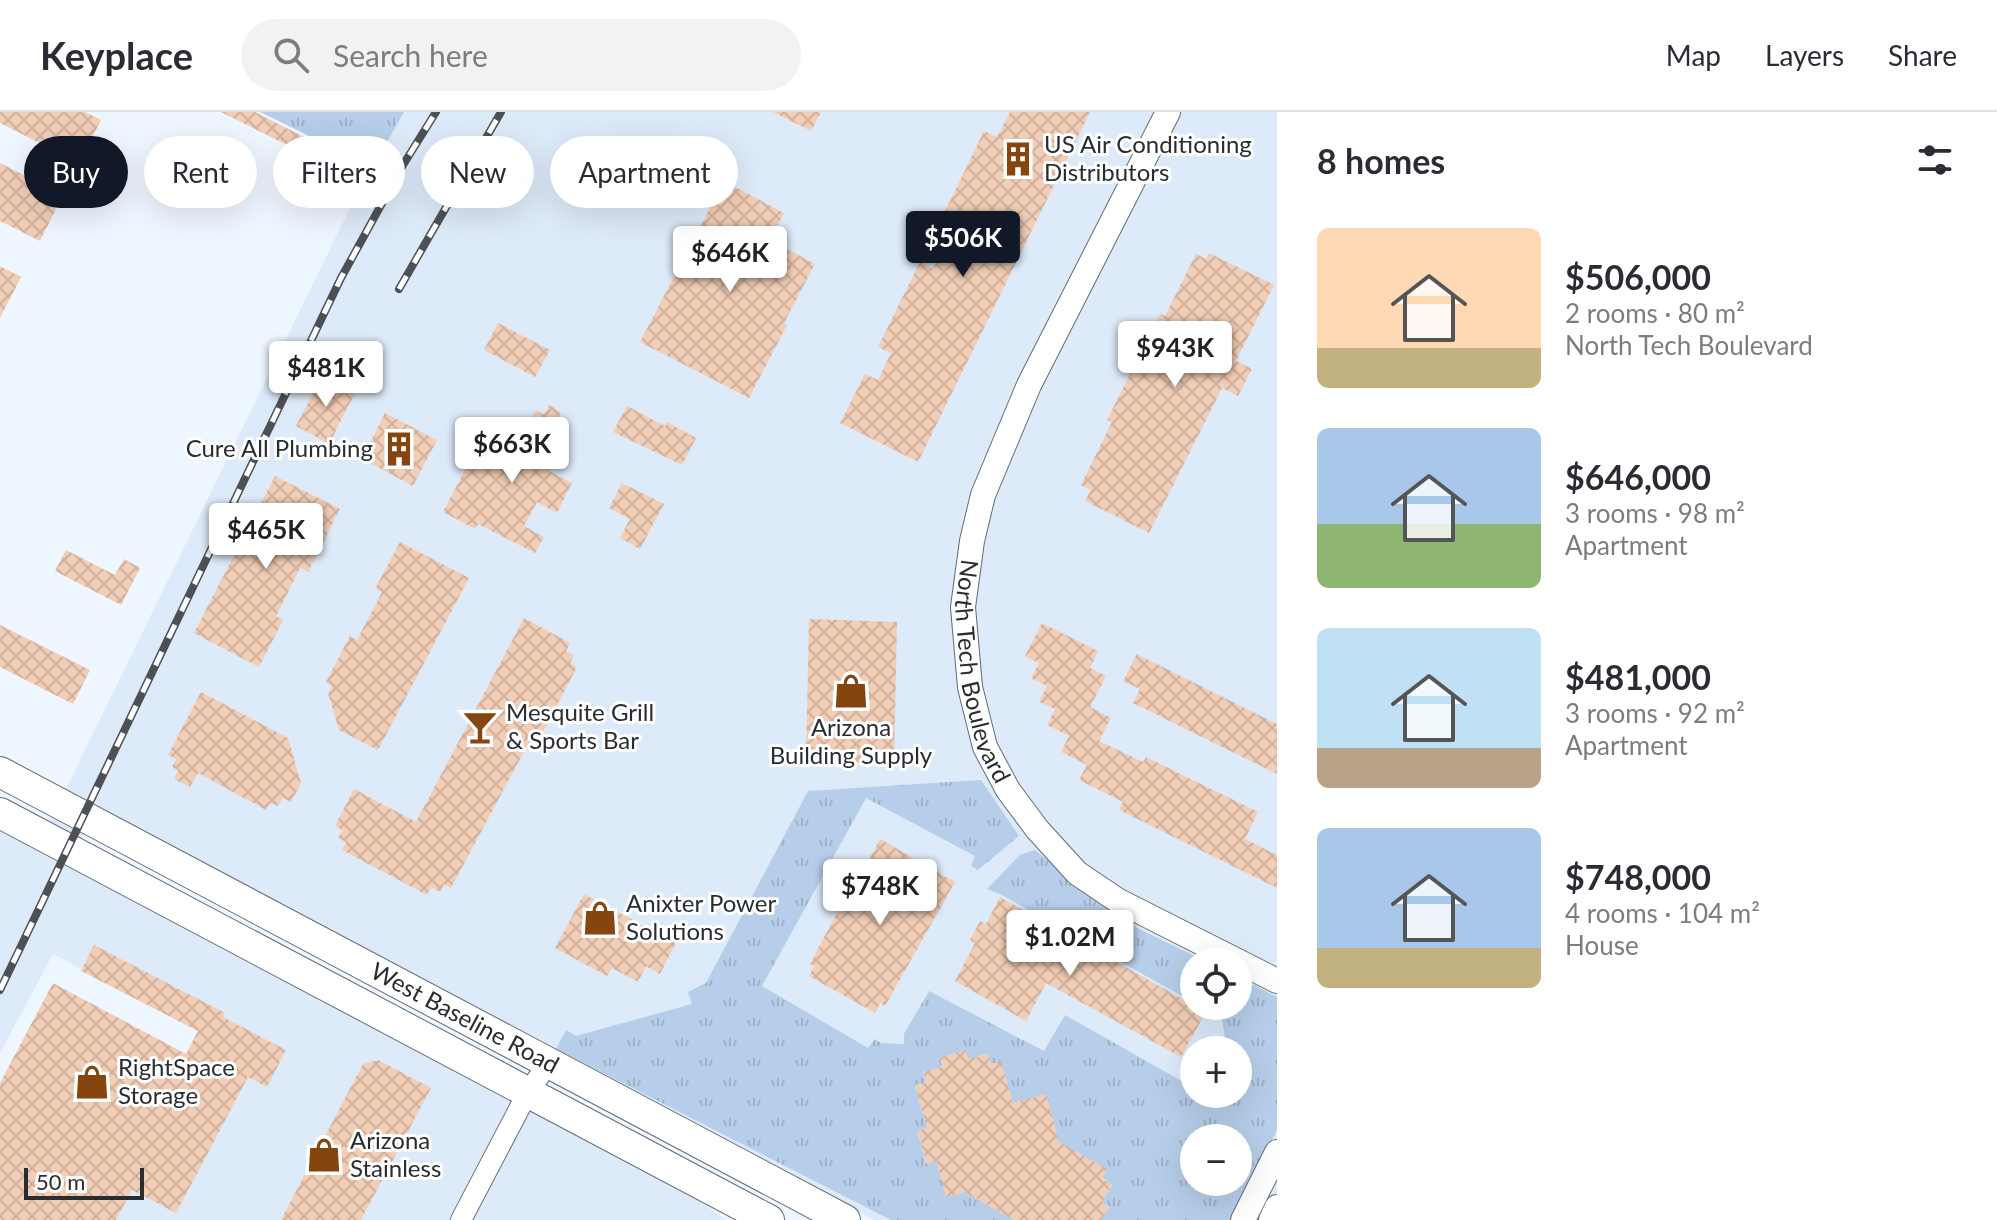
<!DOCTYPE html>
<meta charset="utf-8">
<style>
body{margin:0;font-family:Lato,sans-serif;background:#f2f2f3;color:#2b2b33;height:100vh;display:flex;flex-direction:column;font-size:30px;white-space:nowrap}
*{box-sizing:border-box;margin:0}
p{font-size:26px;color:#7c7c81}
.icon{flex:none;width:44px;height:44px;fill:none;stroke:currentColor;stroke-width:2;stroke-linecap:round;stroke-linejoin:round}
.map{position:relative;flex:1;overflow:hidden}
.side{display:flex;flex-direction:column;background:#fff;width:720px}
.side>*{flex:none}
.hud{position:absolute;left:24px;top:24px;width:760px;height:72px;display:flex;gap:16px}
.buttons{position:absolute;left:1180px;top:836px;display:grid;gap:16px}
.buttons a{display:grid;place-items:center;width:72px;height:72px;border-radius:50%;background:#fff;box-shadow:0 8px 32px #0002;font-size:40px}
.scale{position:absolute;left:24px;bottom:20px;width:120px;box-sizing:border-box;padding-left:8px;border:4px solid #2a2d30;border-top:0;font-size:22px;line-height:28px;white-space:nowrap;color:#2a2d30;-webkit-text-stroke:6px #fff;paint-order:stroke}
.price{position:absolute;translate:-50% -68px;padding:0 18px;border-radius:8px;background:#fff;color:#222;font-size:26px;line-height:52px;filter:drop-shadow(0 2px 4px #0008)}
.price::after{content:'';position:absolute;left:50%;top:48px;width:24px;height:18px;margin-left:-12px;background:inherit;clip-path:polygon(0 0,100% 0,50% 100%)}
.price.current{background:#111827;color:#fff}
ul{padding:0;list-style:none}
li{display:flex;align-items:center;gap:24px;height:200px;padding:0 40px}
li span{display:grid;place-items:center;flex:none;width:224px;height:160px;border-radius:12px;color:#555}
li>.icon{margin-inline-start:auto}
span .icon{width:96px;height:96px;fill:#fffc;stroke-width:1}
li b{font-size:34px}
h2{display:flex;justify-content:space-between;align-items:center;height:96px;padding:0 40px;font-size:34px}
.chip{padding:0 28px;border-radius:36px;background:#fff;box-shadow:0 8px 32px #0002;font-size:28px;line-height:72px}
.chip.current{background:#111827;color:#fff}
header{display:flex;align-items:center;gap:48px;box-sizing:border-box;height:112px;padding:0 40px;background:#fff;border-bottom:2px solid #e1e1e2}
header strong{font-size:38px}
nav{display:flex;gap:44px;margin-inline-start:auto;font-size:28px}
.search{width:560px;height:72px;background:#f2f2f3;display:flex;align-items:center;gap:20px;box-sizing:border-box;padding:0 28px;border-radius:44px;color:#7c7c81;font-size:30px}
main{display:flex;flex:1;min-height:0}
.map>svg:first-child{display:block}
.built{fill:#ddeaf9;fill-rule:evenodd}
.grass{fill:url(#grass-tufts);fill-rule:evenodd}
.building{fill:url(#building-cross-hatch)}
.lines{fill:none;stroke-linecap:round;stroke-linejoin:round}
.minor-casing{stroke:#656b73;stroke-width:22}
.tertiary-casing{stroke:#656b73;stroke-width:26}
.primary-casing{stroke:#656b73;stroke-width:32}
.minor{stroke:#fff;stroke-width:20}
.tertiary{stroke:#fff;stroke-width:24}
.primary{stroke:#fff;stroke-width:30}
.rail-casing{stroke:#4d5155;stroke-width:8}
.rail{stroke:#fff;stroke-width:5;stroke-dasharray:15;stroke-linecap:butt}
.labels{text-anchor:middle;stroke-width:6;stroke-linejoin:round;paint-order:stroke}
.poi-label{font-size:24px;fill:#2a2d30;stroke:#fff;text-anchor:start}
.street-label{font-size:24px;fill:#2a2d30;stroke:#fff}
</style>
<header>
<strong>Keyplace</strong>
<div class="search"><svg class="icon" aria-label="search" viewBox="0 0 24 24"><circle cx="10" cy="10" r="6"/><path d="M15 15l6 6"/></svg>Search here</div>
<nav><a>Map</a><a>Layers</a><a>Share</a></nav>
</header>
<main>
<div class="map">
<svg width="1277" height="1108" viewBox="0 0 1277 1108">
<defs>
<pattern id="grass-tufts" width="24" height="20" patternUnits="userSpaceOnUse" patternTransform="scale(2)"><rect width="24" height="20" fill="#b6cee9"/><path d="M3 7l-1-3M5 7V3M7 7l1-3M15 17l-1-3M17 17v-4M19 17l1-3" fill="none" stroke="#9db1c8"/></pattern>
<pattern id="building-cross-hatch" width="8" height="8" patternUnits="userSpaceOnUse" patternTransform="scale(2)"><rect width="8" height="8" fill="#f3ceb6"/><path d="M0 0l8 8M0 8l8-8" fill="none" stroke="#d0b19d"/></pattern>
</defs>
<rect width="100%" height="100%" fill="#eef6ff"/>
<path class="built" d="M404 0H1277V1108H874L97 698 67 751 688 1081 726 1108H116L212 926 53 842 0 941V716L37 736 350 96ZM1194 850H1238V894H1194ZM1194 938H1238V982H1194ZM1194 1026H1238V1070H1194Z"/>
<path class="grass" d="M260 0H404L373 55Z
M981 668 1019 724 978 758 971 754 975 744 866 686 762 874 868 936 875 927 881 931 904 932V922L929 879 1044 939 1065 903 1194 976V982H1238V938H1218L1225 926 1222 907 1200 894H1238V865L1277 885V1018L1231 1108H1102L1109 1095 1102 1091 1112 1073 1047 1023 1045 1019 1055 1015 1046 983 1013 991 1001 950 991 952 987 942 968 947 965 939 940 946 942 955 923 960 926 970 915 974 927 1016 917 1019 926 1051 936 1049 946 1085 965 1080 1014 1108H891L556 937 566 918 576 924 692 892 688 880 706 871 808 679ZM1194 1026H1238V1070H1194Z
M1035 738 1129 812 1207 850H1194V891L1002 783 987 777 1020 743Z"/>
<path class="building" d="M0 0H85L101 8 79 51 0 11Z
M221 0H255L337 42 331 55Z
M773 0H821L811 19Z
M1010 0H1090L918 350 840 311 865 262 878 268 891 241 878 235 920 150 933 157 946 130 933 124 984 19 997 25Z
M0 51 63 83 40 129 0 109Z
M724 69 784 101 770 128 815 152 784 211 787 213 749 286 640 230Z
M1209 141 1274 173 1236 249 1252 257 1238 284 1222 276 1149 421 1085 389 1091 378 1081 373 1112 310 1107 308 1160 202 1165 204 1196 142 1206 147Z
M0 154 21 165 0 206Z
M498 211 550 238 535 265 484 238Z
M323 262 356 279 329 332 296 314Z
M549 293 561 300 548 326 562 334 549 359 572 371 557 401 537 390 524 414 544 425 535 441 478 412 475 417 443 400 477 335 508 351 536 298 544 303Z
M627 294 665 314 667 310 696 326 682 353 613 320Z
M385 301 437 328 413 374 362 347Z
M275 364 340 397 308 460 300 456 276 504 283 508 259 555 194 521Z
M622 371 664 392 640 437 620 426 630 407 609 396Z
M400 430 469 466 378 638 339 618 328 581 332 574 326 570 350 524 357 528 382 480 375 477Z
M66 438 115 463 124 447 140 456 121 493 55 459Z
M524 506 570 531 566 539 574 543 570 551 577 555 533 639 526 636 451 776 444 772 440 780 431 775 427 783 342 738 346 730 338 726 342 718 335 714 354 677 416 710Z
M809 507 897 510 894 651 806 649Z
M1042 511 1098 539 1090 556 1106 564 1090 595 1111 606 1099 629 1143 650 1146 645 1258 700 1245 727 1277 743V776L1119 698 1123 690 1079 668 1087 653 1061 640 1069 624 1047 613 1055 597 1039 590 1047 574 1031 566 1039 551 1025 544Z
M0 513 90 558 73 592 0 555Z
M1137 542 1277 612V662L1133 591 1140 577 1123 569Z
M201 580 288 626 301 671 291 690 283 686 278 694 270 691 266 698 198 661 190 675 174 667 178 658 172 655 176 647 168 643Z
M880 727 955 770 885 894 880 891 875 901 809 864 814 854 810 852 856 765 859 767Z
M584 782 676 831 660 862 646 854 638 870 612 856 607 864 555 836Z
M1000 785 1206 900 1181 945 1046 871 1026 909 955 869 975 831 970 828 980 809 986 812Z
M94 833 225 901 223 905 286 938 267 975 248 965 176 1101 132 1078 116 1108H0V971L53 871 186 942 198 919 81 859Z
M965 938 968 947 988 942 991 952 1001 949 1013 991 1046 982 1059 1030 1107 1057 1102 1067 1112 1072 1102 1091 1109 1095 1102 1108H1014L965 1080 946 1085 936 1049 927 1052 917 1019 927 1016 915 973 926 970 923 960 942 955 940 946Z
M378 948 431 976 361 1108H281L363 952Z"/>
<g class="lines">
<g class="minor-casing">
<path id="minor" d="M461 1108 528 980 548 952"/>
</g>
<g class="tertiary-casing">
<g id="tertiary">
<path id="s1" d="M1168 0 1029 273 983 383 972 429 963 495 970 575 985 635 1008 678 1037 717 1077 761 1117 788 1277 869"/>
<path d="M1243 1108 1277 1040"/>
<path d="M1271 1108 1277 1095"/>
</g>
</g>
<g class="primary-casing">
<g id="primary">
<path id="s2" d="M0 660 845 1108"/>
<path d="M0 701 769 1108"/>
</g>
</g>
<use href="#minor" class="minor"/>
<use href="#tertiary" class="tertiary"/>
<use href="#primary" class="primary"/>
<g class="rail-casing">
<path id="rail" d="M399 177 501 0
M0 878 341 166 403 53 436 0"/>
</g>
<use href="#rail" class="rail"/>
</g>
<defs>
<g id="building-bare" transform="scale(2.76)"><path d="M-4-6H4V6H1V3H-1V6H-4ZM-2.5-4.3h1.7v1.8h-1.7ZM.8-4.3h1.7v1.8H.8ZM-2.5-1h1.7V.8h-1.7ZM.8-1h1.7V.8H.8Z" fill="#86450e" stroke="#fff" stroke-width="2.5" paint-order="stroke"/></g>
<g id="shop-bare" transform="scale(2.76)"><path d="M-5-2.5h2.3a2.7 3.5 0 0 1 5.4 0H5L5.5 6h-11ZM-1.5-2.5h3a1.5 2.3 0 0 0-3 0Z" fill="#86450e" stroke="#fff" stroke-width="2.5" paint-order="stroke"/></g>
<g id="bar-bare" transform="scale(2.76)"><path d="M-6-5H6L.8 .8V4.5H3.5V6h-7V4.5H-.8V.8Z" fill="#86450e" stroke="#fff" stroke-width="2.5" paint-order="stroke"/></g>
</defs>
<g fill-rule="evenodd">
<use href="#building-bare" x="1018" y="47"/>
<use href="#building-bare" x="399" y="337"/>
<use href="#shop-bare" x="851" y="579"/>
<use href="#bar-bare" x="480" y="615"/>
<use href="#shop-bare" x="600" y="806"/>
<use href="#shop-bare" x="92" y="970"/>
<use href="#shop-bare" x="324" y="1043"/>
</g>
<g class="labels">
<g class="poi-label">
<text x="1044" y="41">US Air Conditioning<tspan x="1044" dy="28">Distributors</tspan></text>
<text x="373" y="345" text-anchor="end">Cure All Plumbing</text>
<text x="506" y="609">Mesquite Grill<tspan x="506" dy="28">&amp; Sports Bar</tspan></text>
<text x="851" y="624" text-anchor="middle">Arizona<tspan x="851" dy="28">Building Supply</tspan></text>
<text x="626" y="800">Anixter Power<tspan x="626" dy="28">Solutions</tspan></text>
<text x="118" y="964">RightSpace<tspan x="118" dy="28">Storage</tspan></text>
<text x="350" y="1037">Arizona<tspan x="350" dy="28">Stainless</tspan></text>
</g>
<g class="street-label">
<text dy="8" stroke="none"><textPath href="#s1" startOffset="606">North Tech Boulevard</textPath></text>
<text dy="8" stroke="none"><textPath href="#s2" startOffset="526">West Baseline Road</textPath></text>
</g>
</g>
</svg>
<div class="buttons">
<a><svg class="icon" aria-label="locate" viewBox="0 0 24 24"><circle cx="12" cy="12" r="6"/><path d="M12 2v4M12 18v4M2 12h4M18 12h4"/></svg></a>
<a>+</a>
<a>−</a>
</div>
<div class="scale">50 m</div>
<b class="price current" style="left:963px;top:167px">$506K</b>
<b class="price" style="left:730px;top:182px">$646K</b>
<b class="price" style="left:1175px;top:277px">$943K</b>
<b class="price" style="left:326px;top:297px">$481K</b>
<b class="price" style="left:512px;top:373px">$663K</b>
<b class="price" style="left:266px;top:459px">$465K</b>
<b class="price" style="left:880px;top:815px">$748K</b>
<b class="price" style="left:1070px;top:866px">$1.02M</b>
<div class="hud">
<a class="chip current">Buy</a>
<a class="chip">Rent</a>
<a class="chip">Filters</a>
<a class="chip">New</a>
<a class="chip">Apartment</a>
</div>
</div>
<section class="side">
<h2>8 homes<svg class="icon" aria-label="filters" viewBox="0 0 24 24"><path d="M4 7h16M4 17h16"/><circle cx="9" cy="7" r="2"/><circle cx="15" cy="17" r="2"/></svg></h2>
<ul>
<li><span style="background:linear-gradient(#ffd9b3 75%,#c2b280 0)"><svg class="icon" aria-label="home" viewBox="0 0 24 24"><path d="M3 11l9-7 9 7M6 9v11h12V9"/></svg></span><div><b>$506,000</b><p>2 rooms · 80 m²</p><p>North Tech Boulevard</p></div></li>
<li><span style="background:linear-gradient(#a9c7e8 60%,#8fb573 0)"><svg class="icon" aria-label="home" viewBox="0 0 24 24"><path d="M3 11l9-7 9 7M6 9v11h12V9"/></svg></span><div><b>$646,000</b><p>3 rooms · 98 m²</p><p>Apartment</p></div></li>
<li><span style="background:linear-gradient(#bfe0f5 75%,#b9a48a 0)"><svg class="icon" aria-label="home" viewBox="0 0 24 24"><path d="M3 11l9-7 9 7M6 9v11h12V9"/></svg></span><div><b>$481,000</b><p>3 rooms · 92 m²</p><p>Apartment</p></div></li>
<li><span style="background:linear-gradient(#a9c7e8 75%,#c2b280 0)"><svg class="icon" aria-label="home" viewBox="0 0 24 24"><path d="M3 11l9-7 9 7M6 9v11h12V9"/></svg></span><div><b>$748,000</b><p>4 rooms · 104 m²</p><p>House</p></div></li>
</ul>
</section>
</main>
